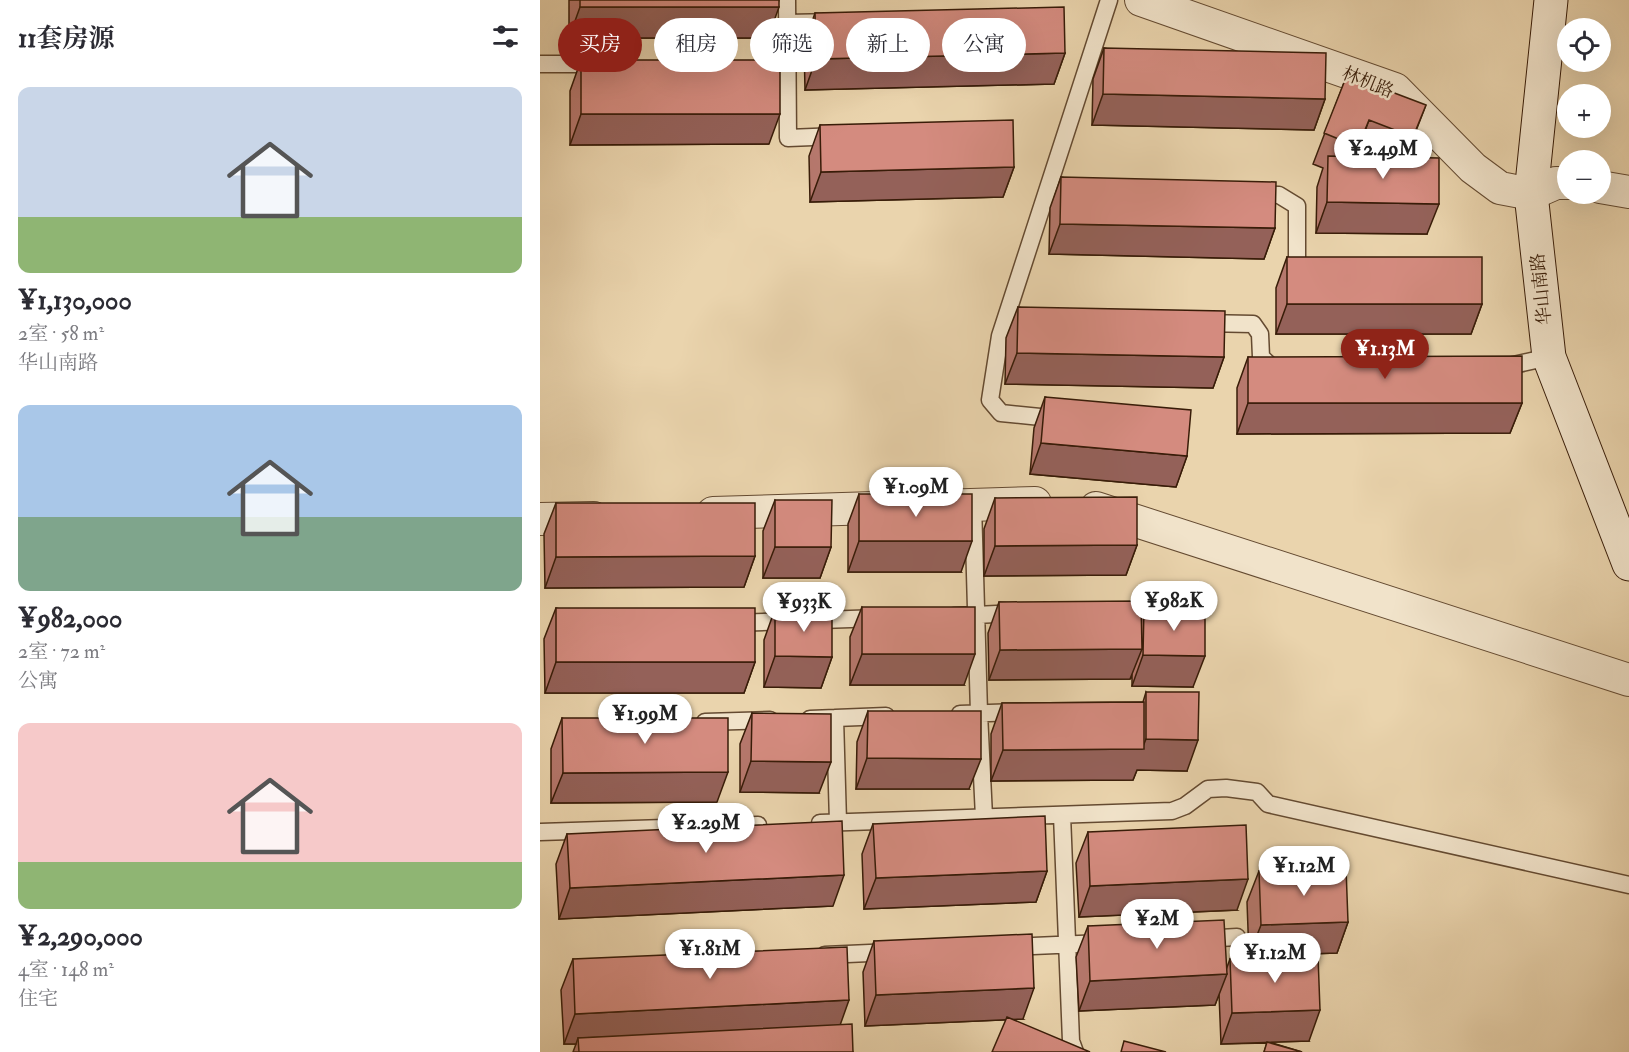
<!DOCTYPE html>
<html lang="zh">
<meta charset="utf-8">
<style>
body{margin:0;font-family:"IM FELL Double Pica","Noto Serif SC",serif;background:#f2f2f3;color:#2b2b33;height:100vh;display:flex;flex-direction:column;font-size:22px;white-space:nowrap}
*{box-sizing:border-box;margin:0}
p{font-size:20px;color:#7c7c81}
.icon{flex:none;width:33px;height:33px;fill:none;stroke:currentColor;stroke-width:2;stroke-linecap:round;stroke-linejoin:round}
.map{position:relative;flex:1;overflow:hidden}
.drawer{display:flex;flex-direction:column;background:#fff;width:540px}
.drawer>*{flex:none}
.top-card{position:absolute;left:18px;top:18px;width:570px;height:54px;display:flex;gap:12px}
.controls{position:absolute;left:1017px;top:18px;display:grid;gap:12px}
.controls a{display:grid;place-items:center;width:54px;height:54px;border-radius:50%;background:#fff;box-shadow:0 6px 24px #0002;font-size:30px}
.price{position:absolute;translate:-50% -51px;padding:0 14px;border-radius:21px;background:#fff;color:#222;font-size:20px;line-height:39px;filter:drop-shadow(0 2px 3px #0008)}
.price::after{content:'';position:absolute;left:50%;top:36px;width:18px;height:14px;margin-left:-9px;background:inherit;clip-path:polygon(0 0,100% 0,50% 100%)}
.price.active{background:#8f2418;color:#fff}
ul{padding:0;list-style:none}
li{display:grid;align-content:center;gap:12px;height:318px;padding:0 18px}
li span{display:grid;place-items:center;height:186px;border-radius:12px;color:#555}
li>.icon{margin-inline-start:auto}
span .icon{width:108px;height:108px;fill:#fffc;stroke-width:1}
li b{font-size:26px}
h2{display:flex;justify-content:space-between;align-items:center;height:72px;padding:0 18px;font-size:26px}
.pill{padding:0 21px;border-radius:27px;background:#fff;box-shadow:0 6px 24px #0002;font-size:21px;line-height:54px}
.pill.active{background:#8f2418;color:#fff}
main{display:flex;flex:1;min-height:0}
.map>svg:first-child{display:block}
.lines{fill:none;stroke-linecap:round;stroke-linejoin:round}
.lane-casing{stroke:#644a31;stroke-width:19}
.street-casing{stroke:#644a31;stroke-width:34}
.secondary-casing{stroke:#381c08;stroke-width:35}
.lane{stroke:#f1e3ca;stroke-width:16}
.street{stroke:#f1e3ca;stroke-width:32}
.secondary{stroke:#f1e3ca;stroke-width:33}
.wall{fill:#b6786d;stroke:#381c08;stroke-width:1.5;fill-rule:evenodd}
.shaded-wall{fill:#946159;stroke:#381c08;stroke-width:1.5}
.building{fill:#d48b7f;stroke:#381c08;stroke-width:1.5}
.labels{text-anchor:middle;stroke-width:5;stroke-linejoin:round;paint-order:stroke}
.street-label{font-size:18px;fill:#381c08;stroke:#f1e3ca}
</style>
<main>
<section class="drawer">
<h2>11套房源<svg class="icon" aria-label="filters" viewBox="0 0 24 24"><path d="M4 7h16M4 17h16"/><circle cx="9" cy="7" r="2"/><circle cx="15" cy="17" r="2"/></svg></h2>
<ul>
<li><span style="background:linear-gradient(#c9d6e8 70%,#8fb573 0)"><svg class="icon" aria-label="home" viewBox="0 0 24 24"><path d="M3 11l9-7 9 7M6 9v11h12V9"/></svg></span><div><b>¥1,130,000</b><p>2室 · 58 m²</p><p>华山南路</p></div></li>
<li><span style="background:linear-gradient(#a9c7e8 60%,#7fa58c 0)"><svg class="icon" aria-label="home" viewBox="0 0 24 24"><path d="M3 11l9-7 9 7M6 9v11h12V9"/></svg></span><div><b>¥982,000</b><p>2室 · 72 m²</p><p>公寓</p></div></li>
<li><span style="background:linear-gradient(#f6c9c9 75%,#8fb573 0)"><svg class="icon" aria-label="home" viewBox="0 0 24 24"><path d="M3 11l9-7 9 7M6 9v11h12V9"/></svg></span><div><b>¥2,290,000</b><p>4室 · 148 m²</p><p>住宅</p></div></li>
</ul>
</section>
<div class="map">
<svg width="1089" height="1052" viewBox="0 0 1089 1052">
<rect width="100%" height="100%" fill="#ead4ad"/>
<filter id="stains"><feTurbulence type="fractalNoise" baseFrequency=".00333" numOctaves="4"/><feColorMatrix values="0 0 0 0 .2 0 0 0 0 .09 0 0 0 0 .02 0 0 0 .5 -.17"/></filter>
<radialGradient id="worn" r=".72"><stop offset=".6" stop-color="#630" stop-opacity="0"/><stop offset="1" stop-color="#630" stop-opacity=".3"/></radialGradient>
<g class="lines">
<g class="lane-casing">
<path id="lane" d="M247 0 248 138 298 136
M247 23 295 22
M0 64H62
M713 194 739 195 757 206V264L766 274H768
M662 323 713 324 720 334 721 357 734 369H737
M960 368 1009 357
M520 419 461 413 450 400 460 336 569 0
M433 504 439 713 444 817
M414 616 478 613
M192 623 340 618
M420 714 481 712
M295 718 298 822
M270 719 346 716
M165 722 230 720
M522 815 531 1041 535 1052
M280 823 632 811 645 806 668 789 686 788 717 792 728 804 1089 885
M0 832 218 825
M663 939 697 937
M471 947 562 943
M285 955 352 952"/>
</g>
<g class="street-casing">
<path id="street" d="M601 0 855 89 933 168 960 188 991 194 1016 183H1028
M1060 187 1089 192
M556 508 1089 680
M173 513 495 503
M0 519 54 518"/>
</g>
<g class="secondary-casing">
<path id="secondary" d="M1011 0 991 194 1009 357 1089 564"/>
</g>
<use href="#lane" class="lane"/>
<use href="#street" class="street"/>
<use href="#secondary" class="secondary"/>
</g>
<path class="wall" d="M29 0H239L228 38H29Z
M275 13 525 53 514 84 265 90 264 44Z
M564 48 785 99 774 130 552 125 553 79Z
M41 60 229 144 30 145V91Z
M807 75 874 136 866 157 887 234 776 233 777 187 783 168 773 164ZM818 151 832 156H815Z
M280 125 474 167 463 197 270 202 269 156Z
M521 177 735 228 724 259 509 254 510 208Z
M747 257 942 304 931 334H736V288Z
M478 307 684 357 673 388 465 384 466 338Z
M708 357 982 403 970 433 697 434V388Z
M505 397 647 456 636 487 490 474 494 428Z
M319 494 421 572H308V524Z
M455 498 597 545 586 575 444 576V529Z
M235 500 291 547 280 578H223V531Z
M16 503 215 556 204 587 5 588 4 534Z
M459 602 601 614 604 607 653 687 592 686V676L590 679 449 680 448 633Z
M322 607 424 685H310V637Z
M16 608 215 662 204 693H5L4 639Z
M235 609 292 657 281 688 224 687V640Z
M606 692 647 771 597 770 593 780 451 781V734L462 703 603 702Z
M328 711 429 789H316L317 742Z
M212 713 279 793 200 792V744Z
M22 718 177 802 11 803V749Z
M333 824 507 871 496 902 324 909 322 854Z
M548 832 697 910 539 917 536 863Z
M27 834 293 906 19 919 16 864Z
M719 871 808 922 797 953 709 956 707 902Z
M548 926 686 970 690 959 769 1041 729 1042 762 1052H724L727 1043 681 1044 679 994 675 1005 539 1011 536 957Z
M334 941 483 1019 325 1026 323 972Z
M33 959 300 1025 313 1052H33L36 1044H24L21 990Z"/>
<path class="shaded-wall" d="M40 7H239L228 38H29Z
M525 53 514 84 265 90 276 59Z
M563 94 785 99 774 130 552 125Z
M886 105 874 136 862 168 873 137Z
M41 114H240L229 144 30 145Z
M829 120 818 151 807 177 818 147Z
M474 167 463 197 270 202 281 172Z
M787 202 899 204 887 234 776 233Z
M520 224 735 228 724 259 509 254Z
M747 304H942L931 334H736Z
M477 353 684 357 673 388 465 384Z
M708 403H982L970 433 697 434Z
M501 443 647 456 636 487 490 474Z
M319 541H432L421 572H308Z
M597 545 586 575 444 576 455 546Z
M235 547H291L280 578H223Z
M215 556 204 587 5 588 16 557Z
M602 649 590 679 449 680 460 650Z
M322 654H435L424 685H310Z
M603 655 665 656 653 687 592 686Z
M235 656 292 657 281 688 224 687Z
M16 662H215L204 693H5Z
M606 739 658 740 647 771 597 770 593 780 451 781 463 750 602 749Z
M327 758 441 759 429 789H316Z
M211 761 291 762 279 793 200 792Z
M188 772 177 802 11 803 23 773Z
M507 871 496 902 324 909 336 878Z
M304 875 293 906 19 919 30 888Z
M708 879 697 910 539 917 550 886Z
M808 922 797 953 709 956 721 925Z
M687 974 675 1005 539 1011 550 981Z
M494 988 483 1019 325 1026 336 995Z
M309 1000 298 1031 38 1038 36 1044H24L35 1014Z
M780 1010 769 1041 681 1044 692 1013Z"/>
<path class="building" d="M40 0H239V7H40Z
M524 7 525 53 276 59 275 13Z
M564 48 786 53 785 99 563 94Z
M41 60H240V114H41Z
M807 75 886 105 873 137 829 120 818 147 784 133Z
M473 120 474 167 281 172 280 125Z
M788 156 899 158V204L787 202Z
M521 177 736 182 735 228 520 224Z
M747 257H942V304H747Z
M478 307 685 311 684 357 477 353Z
M982 356V403H708V357Z
M505 397 651 410 647 456 501 443Z
M319 494H432V541H319Z
M597 497V545L455 546V498Z
M235 500H292L291 547H235Z
M16 503H215V556L16 557Z
M601 601 602 649 460 650 459 602Z
M322 607H435V654H322Z
M604 607 665 608V656L603 655Z
M16 608H215V662H16Z
M235 609H292V657L235 656Z
M606 692H659L658 740 606 739Z
M604 702V749L463 750 462 703Z
M328 711H441V759L327 758Z
M212 713 291 714V762L211 761Z
M22 718H188V772L23 773Z
M505 816 507 871 336 878 333 824Z
M302 821 304 875 30 888 27 834Z
M706 825 708 879 550 886 548 832Z
M806 868 808 922 721 925 719 871Z
M684 920 687 974 550 981 548 926Z
M492 934 494 988 336 995 334 941Z
M307 947 309 1000 35 1014 33 959Z
M778 956 780 1010 692 1013 690 959Z
M467 1017 550 1052H452Z
M312 1024 313 1052H39L38 1038Z
M584 1041 626 1052H581Z
M727 1042 762 1052H724Z"/>
<g class="labels">
<g class="street-label">
<text transform="translate(828 82) rotate(22)" y="6">林机路</text>
<text transform="translate(1001 289) rotate(-96)" y="6">华山南路</text>
</g>
</g>
<rect width="100%" height="100%" filter="url(#stains)"/>
<rect width="100%" height="100%" fill="url(#worn)"/>
</svg>
<div class="controls">
<a><svg class="icon" aria-label="locate" viewBox="0 0 24 24"><circle cx="12" cy="12" r="6"/><path d="M12 2v4M12 18v4M2 12h4M18 12h4"/></svg></a>
<a>+</a>
<a>−</a>
</div>
<b class="price" style="left:843px;top:180px">¥2.49M</b>
<b class="price active" style="left:845px;top:380px">¥1.13M</b>
<b class="price" style="left:376px;top:518px">¥1.09M</b>
<b class="price" style="left:634px;top:632px">¥982K</b>
<b class="price" style="left:264px;top:633px">¥933K</b>
<b class="price" style="left:105px;top:745px">¥1.99M</b>
<b class="price" style="left:166px;top:854px">¥2.29M</b>
<b class="price" style="left:764px;top:897px">¥1.12M</b>
<b class="price" style="left:617px;top:950px">¥2M</b>
<b class="price" style="left:170px;top:980px">¥1.81M</b>
<b class="price" style="left:735px;top:984px">¥1.12M</b>
<div class="top-card">
<a class="pill active">买房</a>
<a class="pill">租房</a>
<a class="pill">筛选</a>
<a class="pill">新上</a>
<a class="pill">公寓</a>
</div>
</div>
</main>
